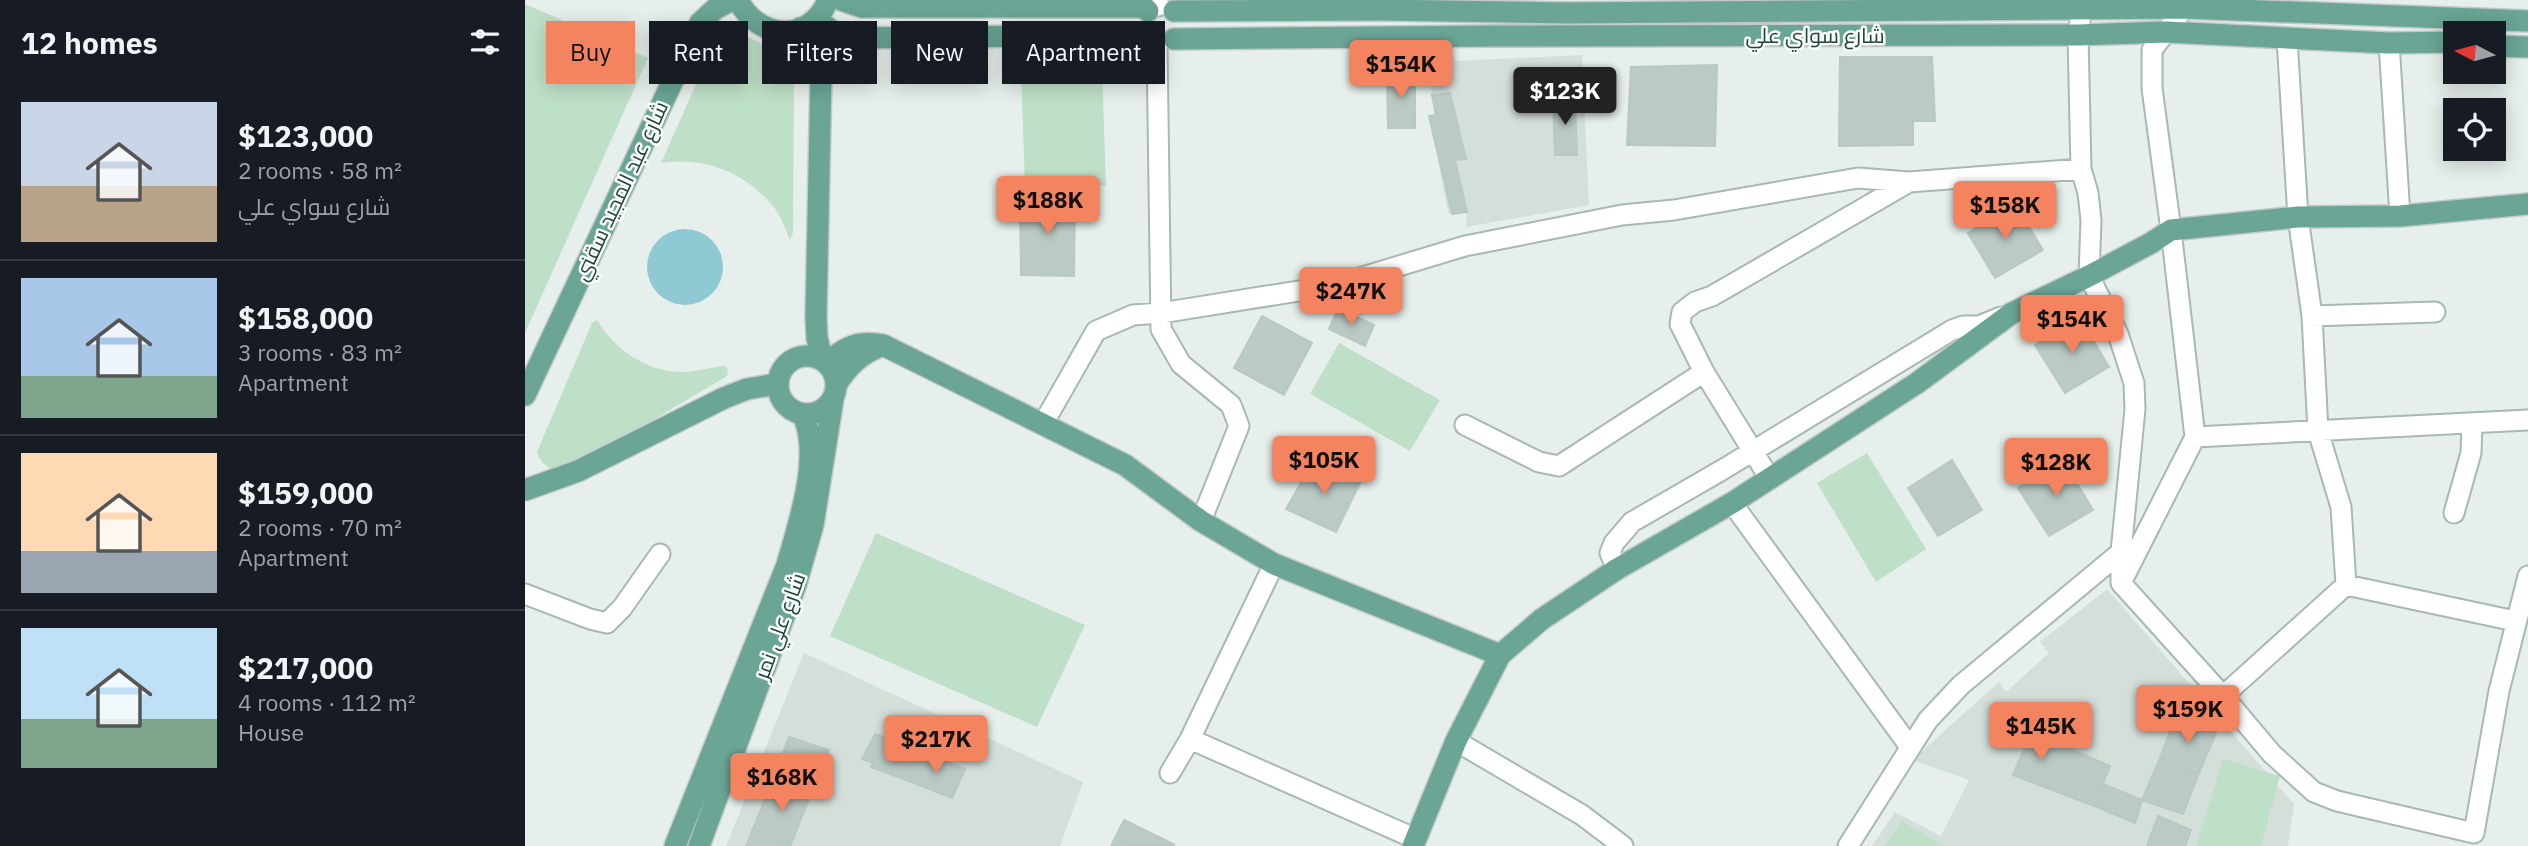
<!DOCTYPE html>
<meta charset="utf-8">
<style>
body{margin:0;font-family:"IBM Plex Sans",Cairo,sans-serif;background:#242831;color:#f1f3f6;height:100vh;display:flex;flex-direction:column;font-size:26px;white-space:nowrap}
*{box-sizing:border-box;margin:0}
p{font-size:23px;color:#9ea1a6}
.icon{flex:none;width:38px;height:38px;fill:none;stroke:currentColor;stroke-width:2;stroke-linecap:round;stroke-linejoin:round}
.map{position:relative;flex:1;overflow:hidden}
.details{display:flex;flex-direction:column;background:#171b24;width:525px}
.details>*{flex:none}
.banner{position:absolute;left:21px;top:21px;width:665px;height:63px;display:flex;gap:14px}
.needle{width:46px;rotate:276deg}
.controls{position:absolute;left:1918px;top:21px;display:grid;gap:14px}
.controls a{display:grid;place-items:center;width:63px;height:63px;border-radius:0px;background:#171b24;box-shadow:0 4px 18px #0003;font-size:35px}
.price{position:absolute;translate:-50% -60px;padding:0 16px;border-radius:7px;background:#f4845f;color:#111;font-size:23px;line-height:46px;filter:drop-shadow(0 2px 4px #0008)}
.price::after{content:'';position:absolute;left:50%;top:42px;width:21px;height:16px;margin-left:-10px;background:inherit;clip-path:polygon(0 0,100% 0,50% 100%)}
.price.active{background:#222;color:#fff}
ul{padding:0;list-style:none}
li{display:flex;align-items:center;gap:21px;height:175px;padding:0 21px}
li+li{border-top:2px solid #363941}
li span{display:grid;place-items:center;flex:none;width:196px;height:140px;border-radius:0px;color:#555}
li>.icon{margin-inline-start:auto}
span .icon{width:84px;height:84px;fill:#fffc;stroke-width:1}
li b{font-size:30px}
h2{display:flex;justify-content:space-between;align-items:center;height:84px;padding:0 21px;font-size:30px}
.tag{padding:0 24px;border-radius:0px;background:#171b24;box-shadow:0 4px 18px #0003;font-size:24px;line-height:63px}
.tag.active{background:#f4845f;color:#111}
main{display:flex;flex:1;min-height:0}
.map>svg:first-child{display:block}
.built{fill:#d4dfda}
.green{fill:#bfe0c8}
.water{fill:#8ec9d4}
.building{fill:#bbcac4;stroke:#b8c9c2;stroke-width:2}
.lines{fill:none;stroke-linecap:round;stroke-linejoin:round}
.minor-casing{stroke:#a8b8b2;stroke-width:23}
.major-casing{stroke:#c2cac8;stroke-width:24}
.minor{stroke:#fff;stroke-width:19}
.major{stroke:#6aa596;stroke-width:21}
.labels{text-anchor:middle;stroke-width:5;stroke-linejoin:round;paint-order:stroke}
.street-label{font-size:21px;fill:#24423a;stroke:#f7fbf9}
</style>
<main>
<section class="details">
<h2>12 homes<svg class="icon" aria-label="filters" viewBox="0 0 24 24"><path d="M4 7h16M4 17h16"/><circle cx="9" cy="7" r="2"/><circle cx="15" cy="17" r="2"/></svg></h2>
<ul>
<li><span style="background:linear-gradient(#c9d6e8 60%,#b9a48a 0)"><svg class="icon" aria-label="home" viewBox="0 0 24 24"><path d="M3 11l9-7 9 7M6 9v11h12V9"/></svg></span><div><b>$123,000</b><p>2 rooms · 58 m²</p><p>شارع سواي علي</p></div></li>
<li><span style="background:linear-gradient(#a9c7e8 70%,#7fa58c 0)"><svg class="icon" aria-label="home" viewBox="0 0 24 24"><path d="M3 11l9-7 9 7M6 9v11h12V9"/></svg></span><div><b>$158,000</b><p>3 rooms · 83 m²</p><p>Apartment</p></div></li>
<li><span style="background:linear-gradient(#ffd9b3 70%,#9aa5b1 0)"><svg class="icon" aria-label="home" viewBox="0 0 24 24"><path d="M3 11l9-7 9 7M6 9v11h12V9"/></svg></span><div><b>$159,000</b><p>2 rooms · 70 m²</p><p>Apartment</p></div></li>
<li><span style="background:linear-gradient(#bfe0f5 65%,#7fa58c 0)"><svg class="icon" aria-label="home" viewBox="0 0 24 24"><path d="M3 11l9-7 9 7M6 9v11h12V9"/></svg></span><div><b>$217,000</b><p>4 rooms · 112 m²</p><p>House</p></div></li>
</ul>
</section>
<div class="map">
<svg width="2003" height="846" viewBox="0 0 2003 846">
<rect width="100%" height="100%" fill="#e6efeb"/>
<path class="built" d="M927 51 929 61 1057 55 1064 205 941 227 942 212 927 214 923 212 904 116 911 115 899 53Z
M1582 589 1769 804 1763 846H1347L1370 812 1416 836 1444 780 1387 760 1474 682 1481 692 1524 653 1515 642Z
M279 653 558 782 535 846H201Z"/>
<path class="green" d="M0 4 123 58 0 333Z
M202 31C225 36 257 51 269 71L268 232 265 240C261 230 257 219 251 210 224 174 181 156 136 163L192 37Z
M577 68 581 186H500L496 70Z
M72 320C89 349 122 372 157 372 172 372 186 367 201 366L203 370 202 376 37 474C25 468 15 465 12 452L67 323Z
M814 343 915 400 885 451 785 394Z
M1342 453 1401 549 1351 582 1292 483Z
M351 533 560 625 512 727 305 636Z
M1698 759 1755 776 1736 846H1671Z
M1377 821 1418 846H1359Z"/>
<path class="water" d="M122 267a38 38 0 1 1 76 0a38 38 0 1 1-76 0Z"/>
<path class="building" d="M1315 57H1407L1410 121H1388V145L1314 146Z
M1192 65 1190 146 1102 145 1106 67Z
M890 71V128H863L862 72Z
M925 93 941 159 930 160 942 212 927 214 904 116 911 115 907 95Z
M1028 99 1050 100 1052 155H1030Z
M495 196 550 197 549 276 496 275Z
M1490 204 1518 250 1470 278 1443 233Z
M813 308 849 325 840 346 804 329Z
M737 316 787 343 759 395 709 368Z
M1554 317 1584 367 1540 393 1510 345Z
M789 460 836 481 811 532 761 509Z
M1427 460 1457 510 1413 536 1383 488Z
M1538 460 1568 510 1524 536 1493 488Z
M1650 718 1691 733 1674 773 1635 758Z
M350 734 396 751 381 780 346 767 348 763 337 759Z
M1505 735 1545 749 1527 790 1488 775Z
M264 737 304 750 285 796 247 782Z
M1545 749 1585 766 1569 806 1527 790Z
M396 751 440 769 427 798 381 780Z
M1635 758 1674 773 1658 814 1617 800Z
M247 782 285 796 266 844 228 829Z
M1578 784 1617 800 1610 823 1569 806Z
M1633 816 1666 830 1660 846H1622Z
M599 820 650 845 586 846Z
M228 829 266 844 265 846H221Z"/>
<g class="lines">
<g class="minor-casing">
<path id="minor" d="M1558 0 1553 35 1556 169 1563 193 1566 220 1564 276 1593 334 1609 383 1610 409 1596 552V583L1698 696 1747 754 1789 792 1812 801 1949 833 1974 691 2003 576
M633 6V0
M1864 43 1875 216
M632 44 636 329 656 364 706 405 714 426 676 521
M1787 316 1910 312
M518 424 571 331 608 315 636 313 811 285 940 246 1097 215 1149 210 1333 178 1384 182 1556 169
M940 425 1014 462 1034 466 1179 372
M1670 437 2003 420
M1245 479 1179 372 1155 324 1157 312 1170 302 1187 296 1384 182
M1207 503 1385 747
M1929 513 1946 453 1947 423
M1092 569 1085 553 1089 543 1107 522 1197 470 1427 330 1438 326H1454L1476 317
M1598 579 1670 437 1646 230 1627 88V50L1659 8 1660 0
M1821 585 1990 621
M0 594 65 619 82 623 97 608 135 554
M1698 696 1821 585 1816 507 1793 431 1787 316 1773 217 1762 39
M665 739 891 839
M931 741 1057 815 1098 846
M645 773 665 739 749 564
M1323 846 1403 720 1436 685 1596 552"/>
</g>
<g class="major-casing">
<path id="major" d="M213 0C233 40 285 44 303 0
M316 0 337 7H619L623 11
M649 11 856 10 1042 13 1659 8 2003 21
M291 19 310 33 326 38 619 35
M275 28 289 52 296 75 291 316 292 338 297 359
M649 39 969 36 1553 35 1642 32 1864 43 1930 42
M1969 46 2003 47
M253 385a29 29 0 1 1 58 0a29 29 0 1 1-58 0Z
M302 363C319 347 334 340 358 345L600 465 676 521 749 564 975 655
M311 385C323 366 335 354 356 346
M0 395 175 23 190 9 207 0
M0 490 53 471 199 398 222 389 252 384
M150 846 262 565C274 522 297 457 278 415
M174 846 271 584 288 525 308 399
M888 846 931 741 975 655 1017 619 1092 569 1207 503 1392 383 1487 313 1564 276 1626 243 1646 230 1773 217 1875 216 2003 204"/>
</g>
<use href="#minor" class="minor"/>
<use href="#major" class="major"/>
</g>
<g class="labels">
<g class="street-label">
<text x="1290" y="43">شارع سواي علي</text>
<text transform="translate(96 191) rotate(-65)" y="7">شارع عبد المجيد سقني</text>
<text transform="translate(255 626) rotate(-70)" y="7">شارع علي نمر</text>
</g>
</g>
</svg>
<div class="controls">
<a><svg class="needle" viewBox="-14 -14 28 28"><path d="M0-13l5 13h-10z" fill="#e53935"/><path d="M0 13l5-13h-10z" fill="#9ea1a6"/></svg></a>
<a><svg class="icon" aria-label="locate" viewBox="0 0 24 24"><circle cx="12" cy="12" r="6"/><path d="M12 2v4M12 18v4M2 12h4M18 12h4"/></svg></a>
</div>
<b class="price" style="left:876px;top:100px">$154K</b>
<b class="price active" style="left:1040px;top:127px">$123K</b>
<b class="price" style="left:523px;top:236px">$188K</b>
<b class="price" style="left:1480px;top:241px">$158K</b>
<b class="price" style="left:826px;top:327px">$247K</b>
<b class="price" style="left:1547px;top:355px">$154K</b>
<b class="price" style="left:799px;top:496px">$105K</b>
<b class="price" style="left:1531px;top:498px">$128K</b>
<b class="price" style="left:1663px;top:745px">$159K</b>
<b class="price" style="left:1516px;top:762px">$145K</b>
<b class="price" style="left:411px;top:775px">$217K</b>
<b class="price" style="left:257px;top:813px">$168K</b>
<div class="banner">
<a class="tag active">Buy</a>
<a class="tag">Rent</a>
<a class="tag">Filters</a>
<a class="tag">New</a>
<a class="tag">Apartment</a>
</div>
</div>
</main>
